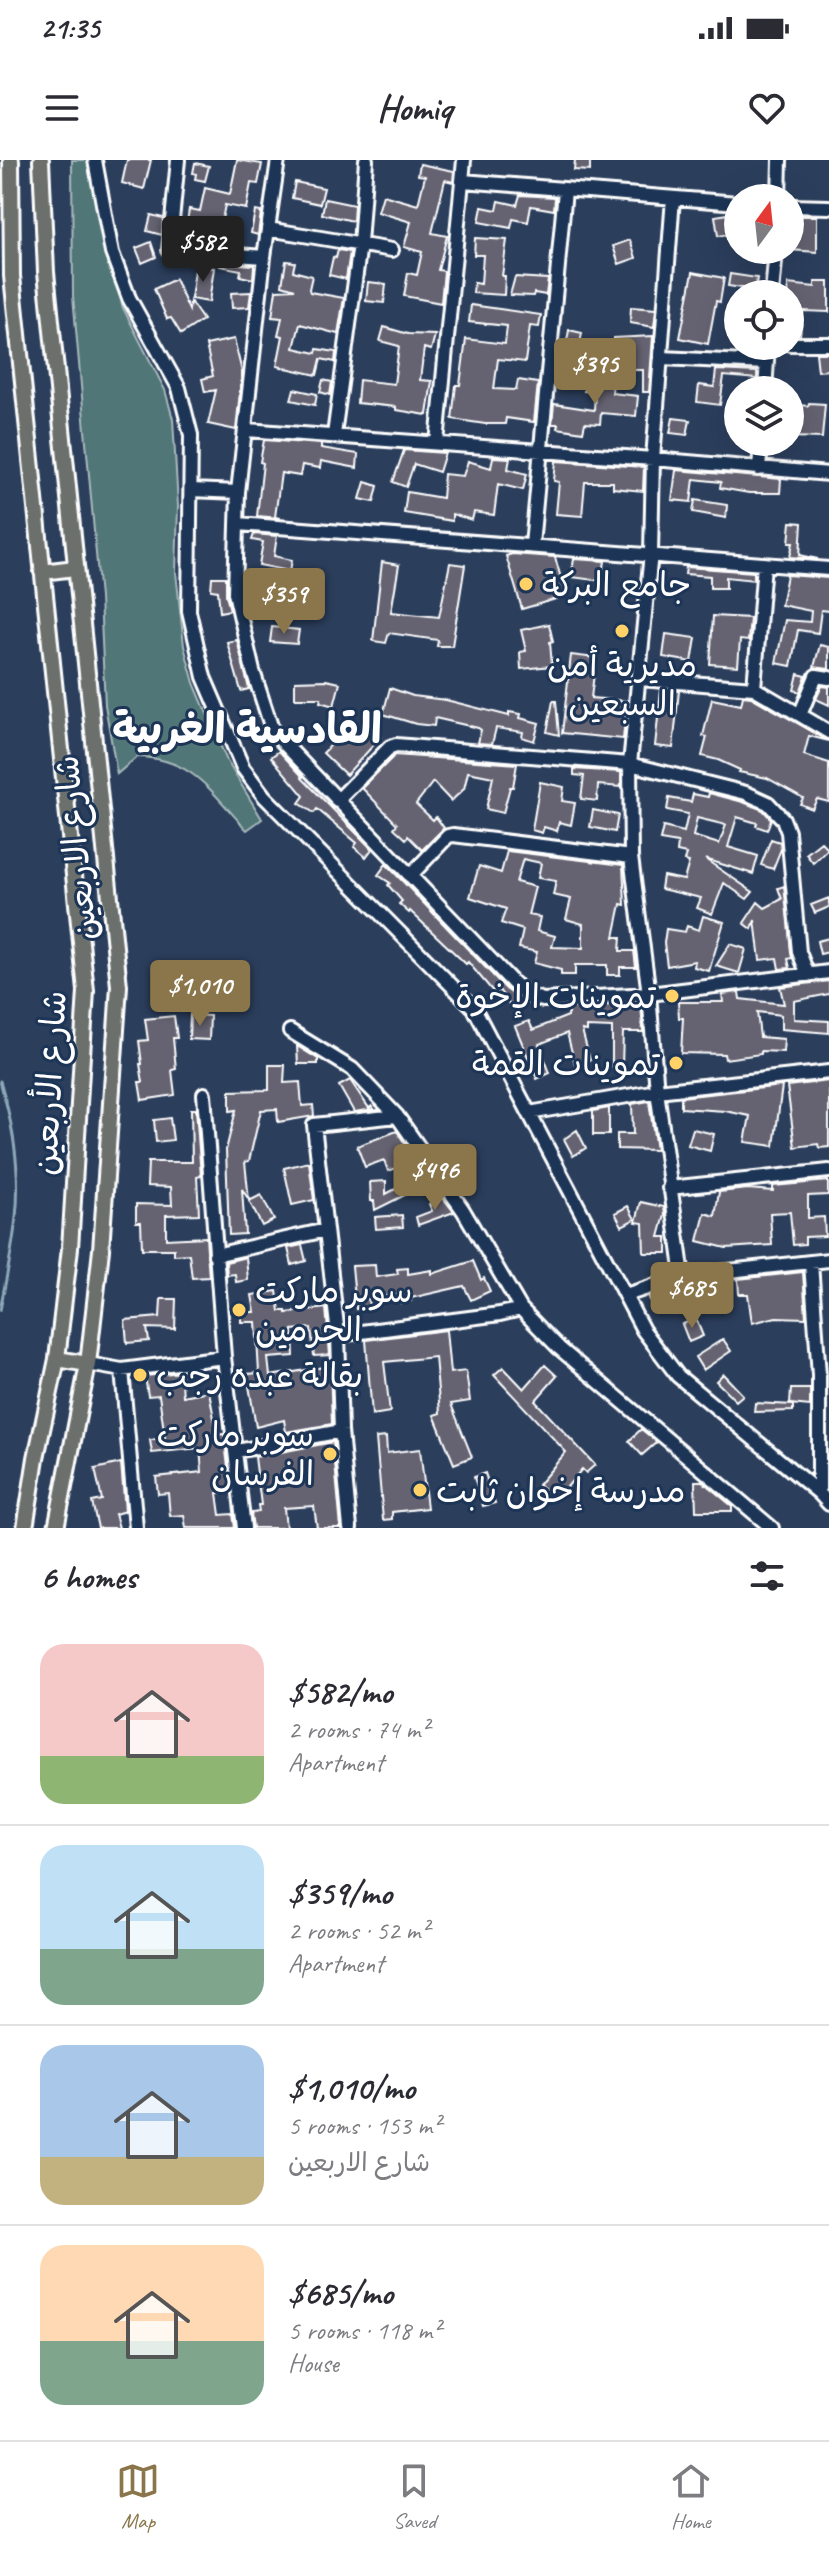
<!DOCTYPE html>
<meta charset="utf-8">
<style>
body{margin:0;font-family:Caveat,"Playpen Sans Arabic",sans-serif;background:#f7f7f7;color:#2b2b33;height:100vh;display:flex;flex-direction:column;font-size:30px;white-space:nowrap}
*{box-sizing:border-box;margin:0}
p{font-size:26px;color:#7c7c81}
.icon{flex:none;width:44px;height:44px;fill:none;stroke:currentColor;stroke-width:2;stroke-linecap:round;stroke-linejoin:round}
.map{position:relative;height:1368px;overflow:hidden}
.drawer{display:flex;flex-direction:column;background:#fff;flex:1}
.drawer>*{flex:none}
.needle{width:52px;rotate:15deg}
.controls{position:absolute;left:724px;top:24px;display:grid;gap:16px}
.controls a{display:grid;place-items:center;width:80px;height:80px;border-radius:50%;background:#fff;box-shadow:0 8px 32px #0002;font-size:40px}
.price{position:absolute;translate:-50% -68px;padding:0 18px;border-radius:8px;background:#8a764a;color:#fff;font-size:26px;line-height:52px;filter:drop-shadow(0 2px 4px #0008)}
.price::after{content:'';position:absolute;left:50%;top:48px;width:24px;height:18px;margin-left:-12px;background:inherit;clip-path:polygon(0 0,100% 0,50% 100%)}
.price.current{background:#222;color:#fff}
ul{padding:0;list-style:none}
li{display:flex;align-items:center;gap:24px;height:200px;padding:0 40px}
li+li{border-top:2px solid #e1e1e2}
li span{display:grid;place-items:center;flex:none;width:224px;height:160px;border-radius:24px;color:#555}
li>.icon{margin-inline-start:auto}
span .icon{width:96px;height:96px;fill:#fffc;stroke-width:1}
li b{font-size:34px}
h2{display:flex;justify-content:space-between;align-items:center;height:96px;padding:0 40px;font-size:34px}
.status{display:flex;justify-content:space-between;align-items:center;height:56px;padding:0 40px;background:#fff;direction:ltr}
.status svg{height:22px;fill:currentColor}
header{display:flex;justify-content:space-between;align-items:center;height:104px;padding:0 40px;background:#fff;font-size:36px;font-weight:800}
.tab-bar{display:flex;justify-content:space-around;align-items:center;height:112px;border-top:2px solid #e1e1e2;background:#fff;font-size:22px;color:#7c7c81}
.tab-bar a{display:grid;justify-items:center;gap:4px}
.tab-bar .current{color:#8a764a}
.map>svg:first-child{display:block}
.green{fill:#517678;stroke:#a8babc;stroke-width:2}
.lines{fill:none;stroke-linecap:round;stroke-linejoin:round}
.stream{stroke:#8ea8b8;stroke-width:3}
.building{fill:#656271;stroke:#fff;stroke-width:2;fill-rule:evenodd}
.minor-casing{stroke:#fff;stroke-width:18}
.major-casing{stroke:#fff;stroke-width:20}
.minor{stroke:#1d3557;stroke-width:12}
.major{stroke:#6c706d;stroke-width:14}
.poi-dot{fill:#ffd166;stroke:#1d3557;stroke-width:3}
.labels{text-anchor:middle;stroke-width:6;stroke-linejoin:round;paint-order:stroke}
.poi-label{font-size:34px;fill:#fff;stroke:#1d3557;text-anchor:start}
.street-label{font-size:34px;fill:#fff;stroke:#1d3557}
.district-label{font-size:42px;font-weight:bold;fill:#fff;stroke:#1d3557}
</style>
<div class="status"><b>21:35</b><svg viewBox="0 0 49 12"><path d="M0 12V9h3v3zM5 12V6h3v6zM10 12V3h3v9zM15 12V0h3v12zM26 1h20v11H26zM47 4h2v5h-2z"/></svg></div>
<header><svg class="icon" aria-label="menu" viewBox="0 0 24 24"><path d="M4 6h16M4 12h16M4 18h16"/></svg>Homiq<svg class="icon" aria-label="heart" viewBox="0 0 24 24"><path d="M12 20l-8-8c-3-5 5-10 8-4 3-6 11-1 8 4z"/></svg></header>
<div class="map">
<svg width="829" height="1368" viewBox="0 0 829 1368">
<rect width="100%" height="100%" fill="#2b3e5c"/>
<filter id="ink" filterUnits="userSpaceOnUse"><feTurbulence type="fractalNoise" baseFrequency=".0125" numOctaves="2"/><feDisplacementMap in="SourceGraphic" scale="16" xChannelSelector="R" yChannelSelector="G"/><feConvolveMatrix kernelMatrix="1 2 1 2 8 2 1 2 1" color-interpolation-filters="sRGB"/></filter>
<g filter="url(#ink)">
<path class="green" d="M72 0H89L99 64 123 148 165 230 173 259 178 346 176 412 184 486 194 523 227 601 262 659 247 670C211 632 193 598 137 597L117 614 105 545 100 438 73 136Z"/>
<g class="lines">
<path class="stream" d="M0 921C13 964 21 1012 16 1057 13 1088 6 1119 0 1150"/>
</g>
<path class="building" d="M127 0H151L144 29 122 23Z
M237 0 262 4 258 24 251 23 246 49 225 45 220 69 205 66 202 83 184 82 189 49 200 51 205 28 230 34Z
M575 0H590V11L574 10Z
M195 3 209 6 205 21 195 19 196 14 193 13Z
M420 4 454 11 453 22 445 20 432 73 447 76 438 110 444 111 441 143 404 136 408 113 417 115 422 92 404 87 411 62 378 52 383 35 418 45 425 16 418 15Z
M295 22 324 28 320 44 292 38Z
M520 35 555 37 554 50 531 46 528 62 513 59 511 68 479 62 482 47 497 50 499 41 517 45Z
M325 39 354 45 353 61 322 54Z
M255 51 261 52 258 75 251 73Z
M735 53 738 73 718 76 715 56Z
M151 55 163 58 162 75 147 71Z
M796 56H817V92L790 90V77H798Z
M475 78 507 80 502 116H505L504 135 473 133 474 123 481 124 483 95H474Z
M630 80 636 98 619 104 613 86Z
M151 82 156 97 142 103 136 88Z
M338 90 350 92 346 119 329 115 333 97 336 98Z
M286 101 295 102 293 111 312 116 309 129 310 132 344 138 338 174 300 164 294 188 316 193 317 189 336 192 335 202 321 199 317 215 277 206 283 176 278 175 282 158 272 157 276 130 295 129 282 125Z
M220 103 254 105 253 119 240 116 241 110 220 106Z
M202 107 214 108 209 142 191 139 195 110Z
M693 112 724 118 720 142 716 141 708 184 680 178Z
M730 114 757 118 755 130 728 126Z
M515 117 548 119 546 135 534 133 533 136 510 135Z
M175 119 189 150 190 141 203 160 181 174 171 158 167 159 154 129Z
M368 122 386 124 384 143 366 141Z
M815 122H829V152L803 151 800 175H790L788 124 815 127Z
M251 132 249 147 232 148 231 133Z
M471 145 541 155 539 167 530 166 525 202 498 199 494 229 516 230 518 220 538 223 534 262 506 258 505 264H485L452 259 456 225H460L466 179 505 184 507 166 469 162Z
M631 147 656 149 654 167 630 163Z
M384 167 408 174 435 175 431 190 424 188 420 220 432 221 427 255 396 250V247L357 243 359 220 394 224 399 186 380 181Z
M569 170 582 173 578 195 565 192Z
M653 176 649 232H643V210H615L614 178Z
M234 179 242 212 236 270 208 264 216 230 205 232 202 219 213 216 206 185Z
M816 193H829V210L818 211Z
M716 210 757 212V219L724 216 720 245 697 242 699 225 714 227Z
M585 215 613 218 612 233 638 236 636 256 601 253 600 264 585 263 583 272 557 268 558 264H552L554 244 594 250 595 232 584 231Z
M323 220 332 222 330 235 320 232Z
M294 229 317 234 315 245 291 240Z
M809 243 825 244 822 278 790 277V244L808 246Z
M673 258 690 260 687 275 670 273Z
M264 280 321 284V288L358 294 357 308 321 301 320 308 302 305 300 316 281 313 275 357 280 358 257 356 263 303 260 302Z
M404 290 445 293 439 312 414 304 406 327 393 322Z
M493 297 510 298 508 309 527 314 523 330 498 324 494 355 474 352 472 360 452 354V361L404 353 407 332 442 338 444 314 463 316 468 301 491 308Z
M556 301 644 307 643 331 613 328V322H585L582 356 556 354 559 322 554 321Z
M676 310 781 319 780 333H749L720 328 721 322 694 319 691 342 672 340Z
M365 322 378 326 374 342 360 339Z
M695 340 727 345 726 358 693 352Z
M791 362 802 363 800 395 818 399 790 397 793 383H789Z
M254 374 277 376 274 396 292 400 290 411 259 405 263 382 252 380Z
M512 394 555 397 566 436 522 449 506 396Z
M574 399 605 401 602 421 571 417Z
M382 402 399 405 391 452 439 457 450 403 465 405 452 486H437L438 480 389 473 386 483 373 481Z
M686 407 754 412V420L726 417V428H710V416L685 414Z
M787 415 829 418V451L821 450 818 473 798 470 791 506 776 503 785 460 810 462 811 451 781 445Z
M212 417H226V435L230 450 220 452 218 431 211 430Z
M268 430 294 433 293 445 267 442Z
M713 456 750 458 748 481 740 480 738 506 710 504Z
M549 464 553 481 550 482 552 506 521 509 520 492 526 491 521 470Z
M272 467 299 470 297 484 270 482Z
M666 474 696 478 692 502 663 497Z
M237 480 249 529 241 531 227 482Z
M820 485 829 487V509L814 507Z
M571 495 596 498 591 538 627 541 623 579 562 573Z
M798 514 806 516 800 532 794 530Z
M326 520 340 523 334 546 320 542 321 538H295V521Z
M822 526 829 527V545L816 539Z
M390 528 413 536 446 540 509 556V552L521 554 520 558 539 563 534 581 522 577 523 572 496 568 492 584 478 583 481 570 478 568 435 558 434 566 416 564 383 554Z
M661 530 679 531 673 588 655 586Z
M743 536 751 537 829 581 809 576 804 595 829 603V642L817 639 812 649 800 644 803 638 767 618 739 612 740 610 718 600 702 596 707 577 703 576 712 539 741 545Z
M553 541H556L559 575 547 572Z
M369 564 381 577 346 615 323 593 343 573 351 581Z
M279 591 303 617 302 618 372 689 366 697 354 687 357 683 317 649 314 653 299 643 304 636 271 597Z
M395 595 517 604 513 627H510L503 653 486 649 493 617 468 612 464 629 451 641 433 622 416 644 433 660 436 657 444 668 422 690 408 676 406 679 394 668 397 664 362 628Z
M574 609 621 612V627L598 625 597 641 581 639 584 616 574 615Z
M540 622 564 627 562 641 575 643 571 665 559 662 557 671 544 667 542 673 532 670Z
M709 633 743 642 763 650 771 659 767 670 756 666 757 663 737 657 728 687 758 696 753 714 705 699 753 732 747 739 724 723 712 754 697 748 701 738 661 729 663 716 684 720 689 702 684 701 686 694 677 692 678 683 660 680 663 667 684 672 688 654 667 650 669 638 691 642 693 634 708 637ZM697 658 726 665 719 684 693 676Z
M593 650 618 655 615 672 590 667Z
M771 679 780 682 781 689 773 709 761 705Z
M821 682 828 689 813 703 806 694Z
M507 691 623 705 625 745 621 744 614 777H621L620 791H634L636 807H620V815H607V805H575V815H561V810L534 803 537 792 519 788 523 770 501 763 506 749 470 737 479 706 501 713ZM523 699 541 703 538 718 556 721 553 735 571 739 566 759 583 764V788L552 787 555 776 537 771 540 757 528 755 535 727 516 722Z
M386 704 506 829 526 844 514 851 499 830 495 834 468 802 466 804 410 751 409 753 399 744 402 741 388 725 390 723 378 715Z
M784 726 792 798 788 799 790 808 779 809 777 798 760 800 755 760 752 769 744 763 758 742 765 748 782 739 778 728Z
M829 738V747L815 753 811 745Z
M703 756 724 762 709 811 694 807 695 801 667 806 664 783 666 769 685 772 687 766 699 770Z
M829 778V792L820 794 817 781Z
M730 784 746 789 739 813 716 806Z
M829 821V834L794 841V859L829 861V873L781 869V855L757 852 760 877 784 879 783 892 761 891V894L725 899 724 894 681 893 683 858H679L678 842H723L722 834 739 832 740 839 784 844 780 827Z
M641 843 643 872H623L622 907H612V868L587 867V871L582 870 590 900 575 904 567 873 539 884 550 913 537 919 515 866 529 861 533 870 568 856 569 848Z
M190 855 210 856 209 880 189 879Z
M174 856 177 878H173L176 909 172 910 175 935 142 940 139 922H143L140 904H142L139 881 148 880 145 859Z
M297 886 318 899V904H298Z
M269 905H285L284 923 300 922 302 946 313 945 314 956 278 962 277 949 261 950 249 1001 245 1002 249 1040 242 1029 245 1074 229 1075 226 990 236 950 230 951V931L269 930Z
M350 920 369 948 372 946 374 949 354 952 339 926Z
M829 921V987L819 988 818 984 795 987 787 926Z
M782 926 774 986 745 982 750 956 725 951 681 948V937Z
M649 941 656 990 617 989V974H633L632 944Z
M609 948V975H593V951Z
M191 949H196L201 1016 197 1017 199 1054 166 1055V1079L206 1077 209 1117 192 1118 189 1094 174 1095V1089H142L141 1062H136V1044L172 1045 171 1027 147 1026 148 1002H192Z
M170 958 173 980 156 982 154 960Z
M693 969 714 974 710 991 688 985Z
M577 970 586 988 573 996 564 979Z
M397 971 421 1009 423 1008 431 1020 414 1027 405 1005 388 1011 384 1000 365 1007 357 986Z
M309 1002 314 1040 292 1045 284 1008Z
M386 1021V1034L405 1024 409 1033 375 1050 374 1041H371L370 1022Z
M828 1021V1035L808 1036V1058L824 1057 825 1076 805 1077V1084L793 1085 790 1052 770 1053 772 1085 726 1088 698 1081 705 1053 715 1056 719 1032 748 1029 773 1031V1026Z
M261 1035 274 1060 262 1066 249 1041Z
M443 1038 454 1052 418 1065 416 1057 432 1051 429 1044Z
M641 1042 664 1047 665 1055 659 1077H667V1093H644L643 1063 636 1062Z
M628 1046 635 1059 622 1066 615 1053Z
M402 1055 403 1067 376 1069 375 1057Z
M302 1085 306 1101 292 1105 288 1088Z
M246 1097 248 1120 236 1122 235 1114 227 1115 226 1102Z
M473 1101 481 1120 484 1118 490 1131 471 1140 464 1126 411 1138V1141L401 1143 400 1134 368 1138 369 1147 356 1149 352 1106 375 1105 376 1117 398 1114 397 1109 408 1108V1114L432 1110V1114Z
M803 1112 806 1158 776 1157 752 1163 748 1134H739L738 1119Z
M715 1122 718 1130 674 1139 677 1148 658 1153 655 1140 650 1141 649 1137 685 1125Z
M277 1131 280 1151H286V1153L326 1148 330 1195 314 1196 311 1168 293 1170 294 1196 268 1198 270 1216 330 1206 332 1264 286 1272 284 1260 256 1267 247 1214 259 1213 256 1162H241V1152H255L252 1135Z
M161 1139H176L175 1169 147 1168 149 1181 127 1183 125 1160 160 1157Z
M696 1159 703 1176 689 1182 682 1164Z
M446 1170 450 1213 466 1211 470 1241 451 1244 472 1297 454 1304 434 1255 440 1253 435 1197 384 1202 390 1252 372 1255 366 1180Z
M723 1179 731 1191 703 1210 695 1197Z
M545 1205 557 1216 535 1241 595 1305 586 1313 582 1309 556 1340 538 1325 566 1292 494 1215 503 1207 524 1229Z
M181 1212 183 1236 209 1231 217 1275 224 1274 231 1332 217 1333 220 1355 233 1354 235 1368H186L184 1355 170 1356 168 1333 158 1334 156 1317 202 1312 200 1288 152 1293 150 1280 165 1278 159 1235 148 1236 145 1216Z
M723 1214 743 1235 736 1241 716 1221Z
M791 1229H810V1246L790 1244Z
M755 1243 793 1245V1251L754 1252Z
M641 1269 657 1282 642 1295 629 1281Z
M386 1277 387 1293 420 1289 427 1348 392 1352V1359L383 1360 376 1278Z
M333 1282 341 1368H317L314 1346 284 1348 286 1368H253L251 1353 259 1352 258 1345H261L255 1297Z
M121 1303 125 1351 115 1354 119 1368H98L92 1342 102 1340 95 1309Z
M485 1313 495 1343 483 1346 474 1317Z
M695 1321H702L732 1346V1351H696Z"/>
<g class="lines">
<g class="minor-casing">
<path id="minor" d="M95 0 112 93 129 138 179 228 191 275 189 451 204 517 243 608 264 636 474 848 643 1170 678 1216 819 1333 829 1344
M178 0 169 90 264 97
M278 0 264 97 238 332 235 433 253 511 273 572 513 823 528 835 543 840 649 834 829 812
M463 21 738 43
M673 38 653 299 651 393 630 604 631 697 649 834 657 931 683 1116
M779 38 780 0
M790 46 829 47
M268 69 392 90
M772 134 776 90
M790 184H829
M662 198 767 203
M765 230 768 186
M246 270 653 299 829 314
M334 275 360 84 366 0
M437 283 464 0
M759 309 761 282
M191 330 238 332
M238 364 829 409
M532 385 565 30
M640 519 754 528 829 572
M754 528 764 404
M800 555 816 516 829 518
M337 641 390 587 396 585 630 604 746 633 768 643 783 659 788 672 799 792 808 815
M410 716 448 676 453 675 631 697
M290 871 352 909 397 956 463 1050 521 1149 559 1188 772 1368
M204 934 224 1197 244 1368
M529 953 657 931 829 912
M669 1028 829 1011
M215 1095 326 1070
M811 1103 819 1215V1333
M626 1135 683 1116 829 1100
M338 1175 500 1154 521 1149
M88 1204 122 1210 224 1197
M122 1210 136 1368
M237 1291 341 1271
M350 1368 341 1271 338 1175 314 965 397 956"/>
</g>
<g class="major-casing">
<path id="major" d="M11 0 12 116 86 831 70 1088 57 1199 36 1298 25 1368
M41 0 46 112 119 826 101 1090 88 1204 56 1368
M42 412 75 408
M57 1199 88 1204"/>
</g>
<use href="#minor" class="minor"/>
<use href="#major" class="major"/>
</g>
</g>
<g class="poi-dot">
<circle cx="526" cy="424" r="8"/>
<circle cx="622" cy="471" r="8"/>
<circle cx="672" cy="836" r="8"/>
<circle cx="676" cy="903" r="8"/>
<circle cx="239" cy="1150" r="8"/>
<circle cx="140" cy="1215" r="8"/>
<circle cx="330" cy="1294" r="8"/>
<circle cx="420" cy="1330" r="8"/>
</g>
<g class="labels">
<g class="poi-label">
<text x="542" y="436">جامع البركة</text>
<text x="622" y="516" text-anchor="middle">مديرية أمن<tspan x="622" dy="39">السبعين</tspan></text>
<text x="656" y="848" text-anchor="end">تموينات الإخوة</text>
<text x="660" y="915" text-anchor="end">تموينات القمة</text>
<text x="255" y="1142">سوبر ماركت<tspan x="255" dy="39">الحرمين</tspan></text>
<text x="156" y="1227">بقالة عبده رجب</text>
<text x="314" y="1286" text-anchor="end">سوبر ماركت<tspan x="314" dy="39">الفرسان</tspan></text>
<text x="436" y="1342">مدرسة إخوان ثابت</text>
</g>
<g class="street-label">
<text transform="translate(75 688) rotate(-96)" y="12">شارع الاربعين</text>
<text transform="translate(49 923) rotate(-87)" y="12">شارع الأربعين</text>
</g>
<g class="district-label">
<text x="247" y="583">القادسية الغربية</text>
</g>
</g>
</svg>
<div class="controls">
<a><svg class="needle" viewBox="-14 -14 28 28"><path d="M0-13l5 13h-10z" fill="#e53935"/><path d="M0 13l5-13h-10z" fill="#7c7c81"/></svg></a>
<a><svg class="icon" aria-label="locate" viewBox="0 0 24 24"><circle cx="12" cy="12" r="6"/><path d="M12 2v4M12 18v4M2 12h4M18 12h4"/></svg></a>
<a><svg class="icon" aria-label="layers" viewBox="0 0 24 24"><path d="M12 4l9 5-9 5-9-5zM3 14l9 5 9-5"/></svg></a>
</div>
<b class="price current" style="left:203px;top:124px">$582</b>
<b class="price" style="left:595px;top:246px">$395</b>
<b class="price" style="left:284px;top:476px">$359</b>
<b class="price" style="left:200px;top:868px">$1,010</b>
<b class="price" style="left:435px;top:1052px">$496</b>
<b class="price" style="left:692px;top:1170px">$685</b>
</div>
<section class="drawer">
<h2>6 homes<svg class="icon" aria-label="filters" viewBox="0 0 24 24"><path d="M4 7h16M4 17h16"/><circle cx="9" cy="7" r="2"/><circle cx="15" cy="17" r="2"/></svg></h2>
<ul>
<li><span style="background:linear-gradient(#f6c9c9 70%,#8fb573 0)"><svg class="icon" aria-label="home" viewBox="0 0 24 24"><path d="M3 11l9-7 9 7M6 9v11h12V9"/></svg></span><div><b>$582/mo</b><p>2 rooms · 74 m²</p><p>Apartment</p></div></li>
<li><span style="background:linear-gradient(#bfe0f5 65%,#7fa58c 0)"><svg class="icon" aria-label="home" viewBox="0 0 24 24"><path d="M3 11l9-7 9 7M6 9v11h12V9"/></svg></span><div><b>$359/mo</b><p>2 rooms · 52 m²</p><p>Apartment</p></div></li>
<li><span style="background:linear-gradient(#a9c7e8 70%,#c2b280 0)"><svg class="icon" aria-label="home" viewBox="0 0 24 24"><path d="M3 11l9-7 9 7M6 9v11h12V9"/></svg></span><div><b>$1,010/mo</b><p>5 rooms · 153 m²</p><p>شارع الاربعين</p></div></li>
<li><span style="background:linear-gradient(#ffd9b3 60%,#7fa58c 0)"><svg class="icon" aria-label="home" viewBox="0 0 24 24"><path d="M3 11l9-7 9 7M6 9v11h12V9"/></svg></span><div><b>$685/mo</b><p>5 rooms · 118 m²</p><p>House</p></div></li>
</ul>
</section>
<nav class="tab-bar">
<a class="current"><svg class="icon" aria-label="map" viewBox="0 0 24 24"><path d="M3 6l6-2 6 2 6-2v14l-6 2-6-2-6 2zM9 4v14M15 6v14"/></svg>Map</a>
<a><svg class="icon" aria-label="saved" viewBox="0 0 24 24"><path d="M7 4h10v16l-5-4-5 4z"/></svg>Saved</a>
<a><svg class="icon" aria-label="home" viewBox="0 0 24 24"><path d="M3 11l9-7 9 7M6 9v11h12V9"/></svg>Home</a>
</nav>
